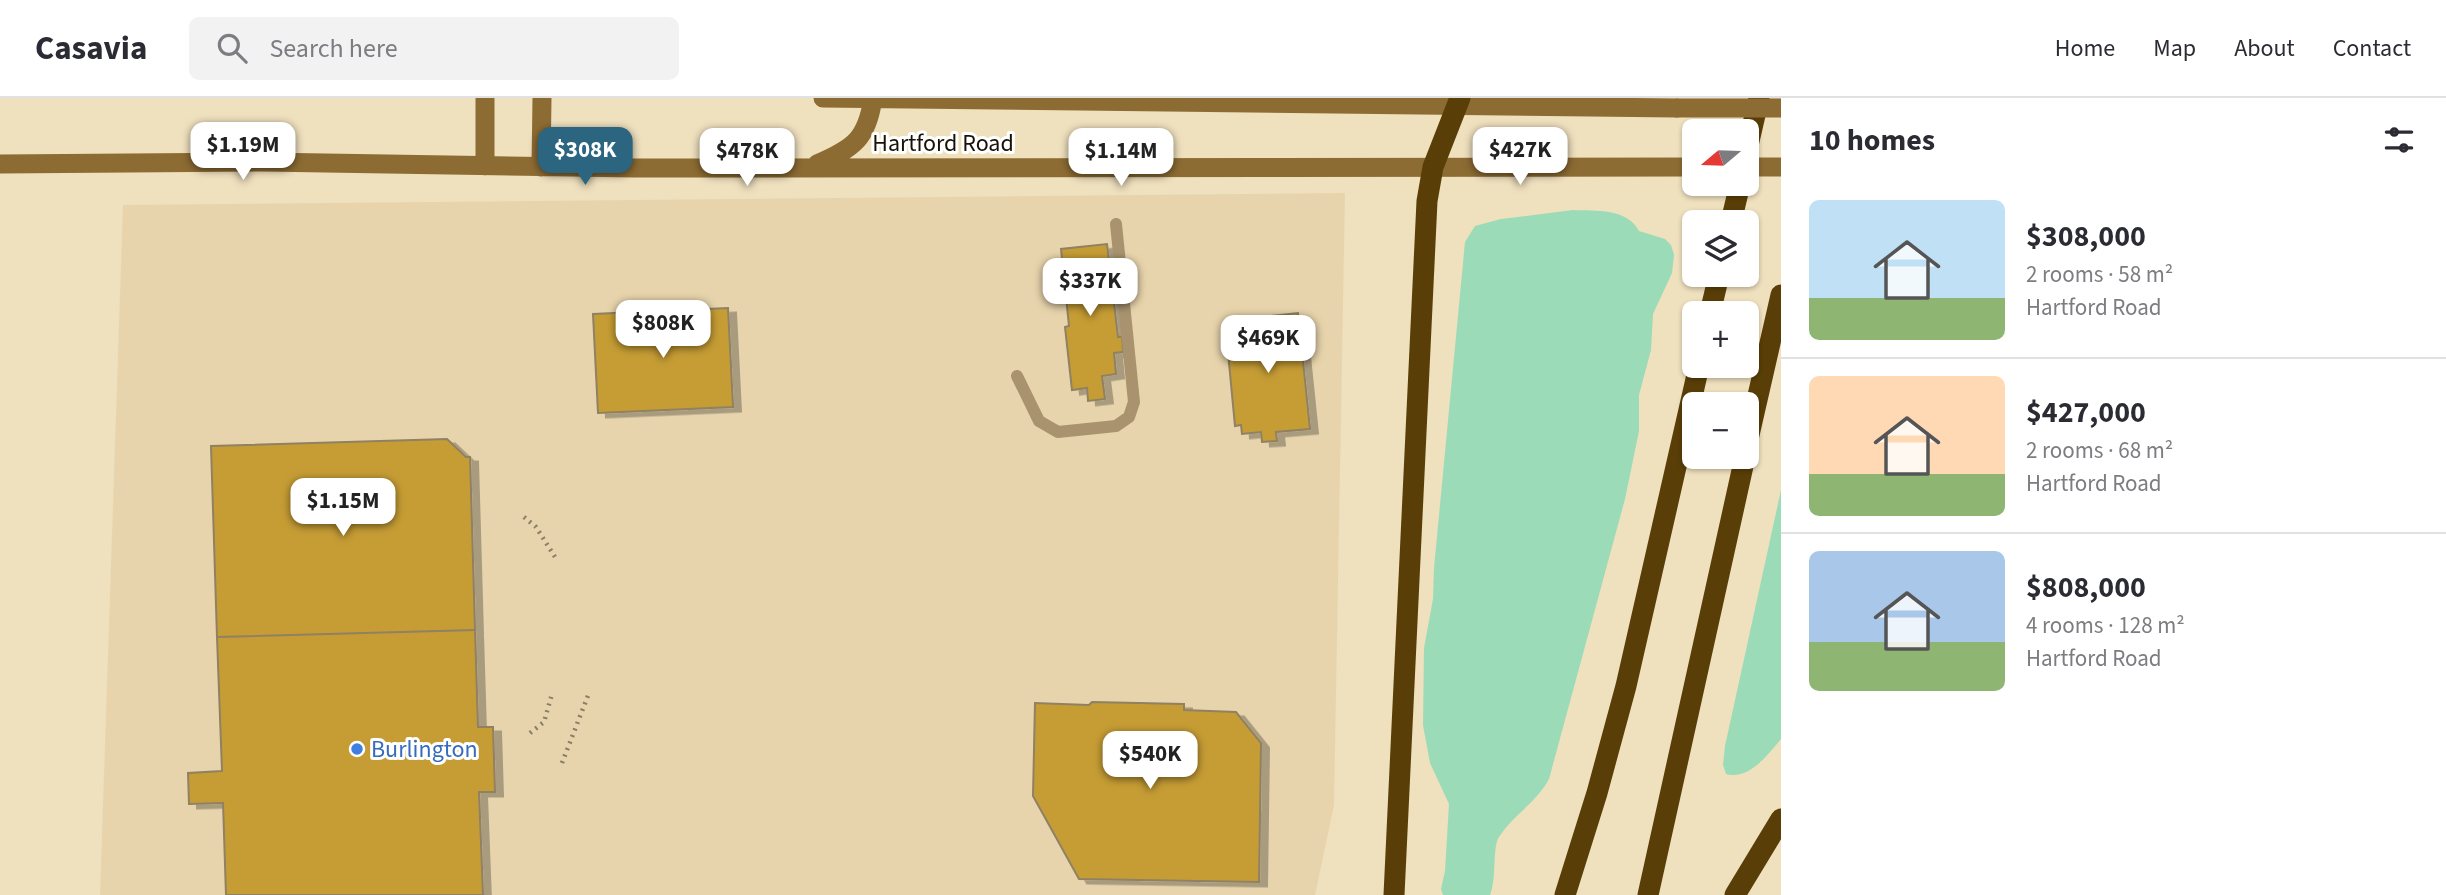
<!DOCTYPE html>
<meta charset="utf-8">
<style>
body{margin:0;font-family:"Source Sans 3",sans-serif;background:#f2f2f3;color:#2b2b33;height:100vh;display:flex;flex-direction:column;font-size:26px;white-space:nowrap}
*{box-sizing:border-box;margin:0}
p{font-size:23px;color:#7c7c81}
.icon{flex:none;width:38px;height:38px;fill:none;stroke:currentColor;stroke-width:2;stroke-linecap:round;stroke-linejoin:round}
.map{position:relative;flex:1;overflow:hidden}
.details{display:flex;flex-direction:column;background:#fff;width:665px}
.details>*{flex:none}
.needle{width:46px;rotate:251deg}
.tools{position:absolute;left:1682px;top:21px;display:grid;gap:14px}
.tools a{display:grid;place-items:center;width:77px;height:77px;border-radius:10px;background:#fff;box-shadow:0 2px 5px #0004;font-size:35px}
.price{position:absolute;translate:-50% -60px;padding:0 16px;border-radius:14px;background:#fff;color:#222;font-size:23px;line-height:46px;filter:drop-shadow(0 2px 4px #0008)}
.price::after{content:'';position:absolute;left:50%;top:42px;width:21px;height:16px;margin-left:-10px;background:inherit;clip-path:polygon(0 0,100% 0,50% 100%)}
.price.selected{background:#2c657f;color:#fff}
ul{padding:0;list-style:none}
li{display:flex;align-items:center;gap:21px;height:175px;padding:0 28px}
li+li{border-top:2px solid #e1e1e2}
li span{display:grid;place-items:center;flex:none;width:196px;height:140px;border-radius:10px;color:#555}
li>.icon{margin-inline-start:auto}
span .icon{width:84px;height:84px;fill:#fffc;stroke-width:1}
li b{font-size:30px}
h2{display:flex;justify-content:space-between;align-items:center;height:84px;padding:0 28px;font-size:30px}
header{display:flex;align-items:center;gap:42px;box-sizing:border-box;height:98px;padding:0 35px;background:#fff;border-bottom:2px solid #e1e1e2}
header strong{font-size:33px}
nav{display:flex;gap:38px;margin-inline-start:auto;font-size:24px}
.search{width:490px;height:63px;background:#f2f2f3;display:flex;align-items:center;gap:18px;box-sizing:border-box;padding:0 24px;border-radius:10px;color:#7c7c81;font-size:26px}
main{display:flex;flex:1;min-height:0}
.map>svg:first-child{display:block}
.built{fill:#e7d4ac}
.green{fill:#9bdbb8}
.building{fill:#c69d36;stroke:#8f8162;stroke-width:2;filter:url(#shadow)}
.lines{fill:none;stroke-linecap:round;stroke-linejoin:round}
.path{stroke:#897e67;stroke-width:4.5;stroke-dasharray:2 5;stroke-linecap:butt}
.service{stroke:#a9936f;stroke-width:12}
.secondary{stroke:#8d6c33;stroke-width:19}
.motorway{stroke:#593e07;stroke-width:21}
.secondary-bridge{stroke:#8d6c33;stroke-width:19}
.shop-dot{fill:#3f7fe0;stroke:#fff;stroke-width:2.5}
.labels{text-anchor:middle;stroke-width:6;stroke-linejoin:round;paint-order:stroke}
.street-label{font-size:24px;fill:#171106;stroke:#fff}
.shop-label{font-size:24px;fill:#366cbe;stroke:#fff;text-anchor:start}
</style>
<header>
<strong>Casavia</strong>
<div class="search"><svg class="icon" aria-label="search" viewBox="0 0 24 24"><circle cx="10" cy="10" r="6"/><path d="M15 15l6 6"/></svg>Search here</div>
<nav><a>Home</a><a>Map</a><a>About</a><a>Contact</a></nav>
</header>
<main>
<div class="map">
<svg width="1781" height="797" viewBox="0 0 1781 797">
<defs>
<filter id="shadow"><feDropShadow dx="8" dy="4.5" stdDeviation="0" flood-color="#0004"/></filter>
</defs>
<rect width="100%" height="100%" fill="#efe0be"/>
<path class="built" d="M1345 95 1334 707 1315 797H100L123 107Z"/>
<path class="green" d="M1573 112C1596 113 1627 110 1639 133L1665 141 1671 147 1674 157 1672 175 1653 216 1651 252 1639 297V333L1625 401 1549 681C1536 705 1514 716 1499 739 1492 749 1497 781 1490 797H1443L1441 791 1445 773 1449 706 1430 665 1423 627 1424 550 1433 501 1434 470 1465 144 1475 128 1501 121Z
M1781 392V641C1767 657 1750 682 1726 676L1723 667 1725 648Z"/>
<path class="building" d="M1107 146 1118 239H1122L1123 254 1114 255 1116 276 1102 278 1105 301 1088 303 1087 290 1072 292 1065 229 1069 228 1061 151Z
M728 210 733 309 598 315 593 216Z
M1298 215 1310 331 1276 334 1277 343 1262 344 1261 334 1242 336 1241 327 1235 328 1225 223Z
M447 341 466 359H470L475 532 217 539 211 348Z
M475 532 478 629H493L495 694H479L483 797H226L223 705 189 706 188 675 222 673 217 539Z
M1092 604 1184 606V612L1236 614 1261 645 1259 784 1079 781 1033 698 1035 605 1089 607Z"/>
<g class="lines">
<path class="path" d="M524 419 536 429 555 459
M530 635 544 624 552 596
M562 665 589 595"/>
<path class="service" d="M1017 278 1039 323 1058 334 1116 328 1129 319 1134 304 1116 126"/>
<path class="secondary" d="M485 0V68
M823 0 1677 10
M0 66 264 64 634 70 1694 69
M817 66C854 50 867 41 873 0
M541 69 542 0
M1746 69H1781"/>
<path class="motorway" d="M1746 56 1759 0
M1731 124 1740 86
M1710 215 1719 177
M1746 350 1781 197
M1394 797 1427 103 1433 69 1460 0
M1565 797 1597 695 1626 588 1699 268
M1648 797 1745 359
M1735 797 1781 721"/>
<path class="secondary-bridge" d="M1677 10H1781"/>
</g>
<circle class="shop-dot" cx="357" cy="651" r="7"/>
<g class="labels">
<g class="street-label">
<text x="943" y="53">Hartford Road</text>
</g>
<g class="shop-label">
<text x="371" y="659">Burlington</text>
</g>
</g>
</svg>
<div class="tools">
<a><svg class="needle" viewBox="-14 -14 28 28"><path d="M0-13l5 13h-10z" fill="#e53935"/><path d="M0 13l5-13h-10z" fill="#7c7c81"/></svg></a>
<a><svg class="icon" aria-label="layers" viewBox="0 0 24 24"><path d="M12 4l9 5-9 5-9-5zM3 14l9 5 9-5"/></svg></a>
<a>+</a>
<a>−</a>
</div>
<b class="price" style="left:243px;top:84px">$1.19M</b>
<b class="price selected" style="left:585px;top:89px">$308K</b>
<b class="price" style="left:1520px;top:89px">$427K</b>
<b class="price" style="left:747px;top:90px">$478K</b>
<b class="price" style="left:1121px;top:90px">$1.14M</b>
<b class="price" style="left:1090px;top:220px">$337K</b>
<b class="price" style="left:663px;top:262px">$808K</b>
<b class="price" style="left:1268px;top:277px">$469K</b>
<b class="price" style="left:343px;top:440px">$1.15M</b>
<b class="price" style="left:1150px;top:693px">$540K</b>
</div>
<section class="details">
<h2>10 homes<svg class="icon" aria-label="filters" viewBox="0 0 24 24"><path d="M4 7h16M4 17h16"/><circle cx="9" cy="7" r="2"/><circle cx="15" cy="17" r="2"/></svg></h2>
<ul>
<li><span style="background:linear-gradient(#bfe0f5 70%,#8fb573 0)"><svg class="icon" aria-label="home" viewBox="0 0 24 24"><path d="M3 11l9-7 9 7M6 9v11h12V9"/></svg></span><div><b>$308,000</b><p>2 rooms · 58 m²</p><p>Hartford Road</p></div></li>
<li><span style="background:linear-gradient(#ffd9b3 70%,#8fb573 0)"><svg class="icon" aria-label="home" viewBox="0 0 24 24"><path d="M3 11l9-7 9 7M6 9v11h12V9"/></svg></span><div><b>$427,000</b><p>2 rooms · 68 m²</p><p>Hartford Road</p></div></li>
<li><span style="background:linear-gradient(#a9c7e8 65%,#8fb573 0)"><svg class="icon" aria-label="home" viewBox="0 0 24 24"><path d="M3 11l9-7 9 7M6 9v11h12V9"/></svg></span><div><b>$808,000</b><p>4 rooms · 128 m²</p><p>Hartford Road</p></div></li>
</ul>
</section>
</main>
